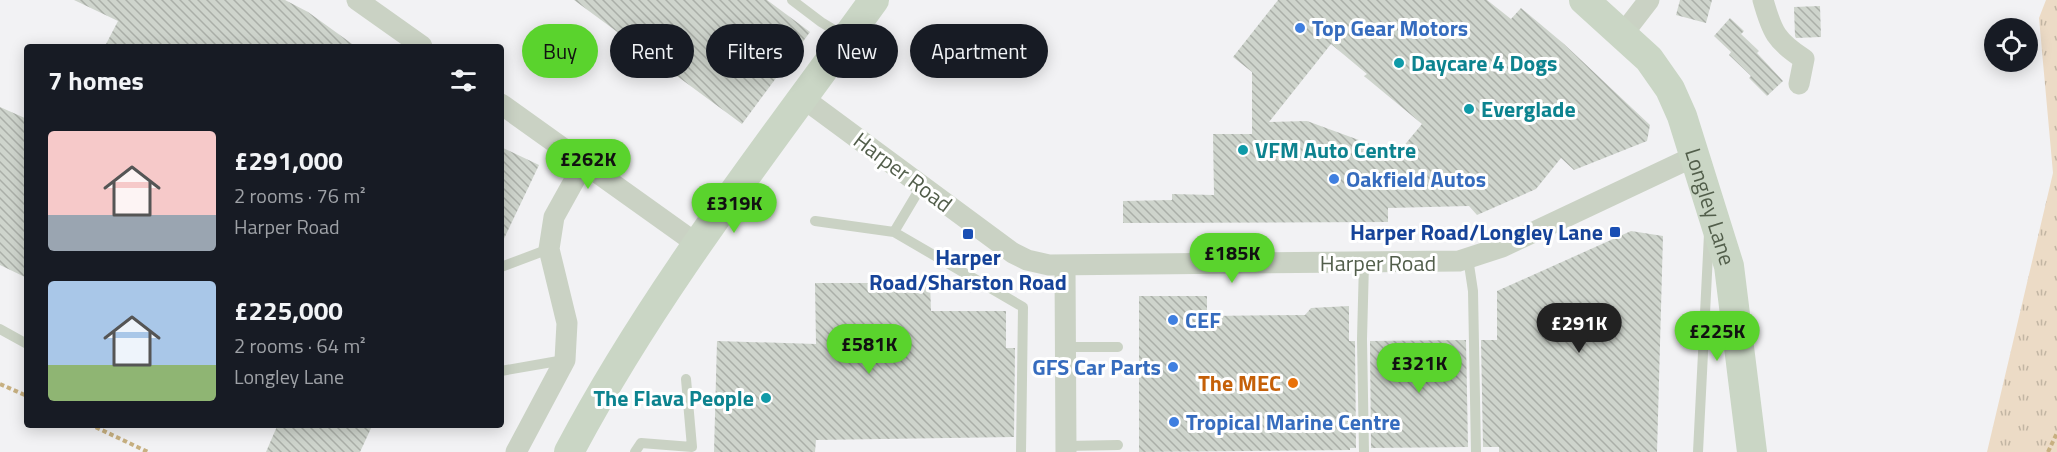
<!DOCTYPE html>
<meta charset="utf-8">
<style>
body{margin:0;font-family:"Titillium Web",sans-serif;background:#20242c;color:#f1f3f6;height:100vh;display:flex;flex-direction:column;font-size:22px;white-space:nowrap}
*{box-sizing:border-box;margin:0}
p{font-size:20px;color:#9ea1a6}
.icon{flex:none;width:33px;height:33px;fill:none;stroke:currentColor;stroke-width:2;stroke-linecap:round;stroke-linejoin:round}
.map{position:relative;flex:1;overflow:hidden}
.sheet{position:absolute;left:24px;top:44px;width:480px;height:384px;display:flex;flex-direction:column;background:#171b24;border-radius:6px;box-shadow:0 3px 15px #0003}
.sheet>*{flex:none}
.banner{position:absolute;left:522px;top:24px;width:570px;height:54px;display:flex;gap:12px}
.tools{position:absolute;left:1984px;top:18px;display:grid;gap:12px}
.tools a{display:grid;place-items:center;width:54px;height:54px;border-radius:50%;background:#171b24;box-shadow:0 3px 15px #0003;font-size:30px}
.price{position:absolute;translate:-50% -51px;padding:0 14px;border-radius:21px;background:#5ad32d;color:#111;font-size:20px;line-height:39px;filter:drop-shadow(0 2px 3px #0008)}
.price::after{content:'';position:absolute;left:50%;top:36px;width:18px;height:14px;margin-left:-9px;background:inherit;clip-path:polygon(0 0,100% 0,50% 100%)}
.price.on{background:#222;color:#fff}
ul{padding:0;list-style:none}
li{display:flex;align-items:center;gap:18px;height:150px;padding:0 24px}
li span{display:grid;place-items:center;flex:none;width:168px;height:120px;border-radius:6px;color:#555}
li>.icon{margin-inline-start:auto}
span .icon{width:72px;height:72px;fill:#fffc;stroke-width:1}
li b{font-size:26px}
h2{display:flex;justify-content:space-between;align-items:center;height:72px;padding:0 24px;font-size:26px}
.pill{padding:0 21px;border-radius:27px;background:#171b24;box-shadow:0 3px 15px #0003;font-size:21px;line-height:54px}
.pill.on{background:#5ad32d;color:#111}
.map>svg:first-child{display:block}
.grass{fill:url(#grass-tufts)}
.building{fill:url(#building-back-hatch);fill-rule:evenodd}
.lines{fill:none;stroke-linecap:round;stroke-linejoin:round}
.path{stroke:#c7b081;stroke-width:4;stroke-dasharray:4.5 3;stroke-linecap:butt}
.lane{stroke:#cad2c4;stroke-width:10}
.street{stroke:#cad2c4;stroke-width:21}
.secondary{stroke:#cad6c5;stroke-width:30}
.shop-dot{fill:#3f7fe0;stroke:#fff;stroke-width:2}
.culture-dot{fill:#0f9aa8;stroke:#fff;stroke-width:2}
.transit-dot{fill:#1a4fb4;stroke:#fff;stroke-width:2}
.food-dot{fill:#e8710a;stroke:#fff;stroke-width:2}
.labels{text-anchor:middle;stroke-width:6;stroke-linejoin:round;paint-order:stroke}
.shop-label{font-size:22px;font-weight:bold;fill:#366cbe;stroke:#fff;text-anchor:start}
.culture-label{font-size:22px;font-weight:bold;fill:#0d838f;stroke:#fff;text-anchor:start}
.street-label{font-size:22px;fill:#525e4b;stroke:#fff}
.transit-label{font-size:22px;font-weight:bold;fill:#164399;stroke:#fff;text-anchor:end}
.food-label{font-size:22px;font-weight:bold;fill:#c56008;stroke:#fff;text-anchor:end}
</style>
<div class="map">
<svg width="2057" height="452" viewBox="0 0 2057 452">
<defs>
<pattern id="grass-tufts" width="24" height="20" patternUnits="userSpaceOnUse" patternTransform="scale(1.5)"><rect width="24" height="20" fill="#ecdbc6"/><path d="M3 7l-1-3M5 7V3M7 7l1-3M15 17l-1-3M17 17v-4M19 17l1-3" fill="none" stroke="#c2b5a3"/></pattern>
<pattern id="building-back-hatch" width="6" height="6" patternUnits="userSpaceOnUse" patternTransform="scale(1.5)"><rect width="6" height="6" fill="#ced4cc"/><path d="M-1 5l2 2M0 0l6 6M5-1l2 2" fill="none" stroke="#aaafa8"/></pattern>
</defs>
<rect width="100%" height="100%" fill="#f2f2f4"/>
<path class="grass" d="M2046 0H2057V452H1987L2053 173 2039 18Z"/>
<path class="building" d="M74 0H285L308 12 355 46H105L118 21Z
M574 0H767L810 32 742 124Z
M1278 0H1487L1511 19 1521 8 1564 44 1650 125 1647 141 1574 170 1561 158 1536 189 1477 215 1469 206 1388 208V222L1123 223V201L1172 200V194L1214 195 1213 134H1252V72L1233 57ZM1331 44 1367 74 1364 76 1422 124 1397 154 1307 121 1269 122Z
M1680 0H1712L1706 23 1676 15Z
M1820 6 1821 37 1796 38 1795 36 1794 7Z
M1730 18 1744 31 1741 34 1759 51 1757 53 1783 81 1767 96 1749 78 1751 76 1729 55 1731 52 1714 36Z
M0 107 27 119V278L0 265Z
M501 147 539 165 501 245Z
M1631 231 1663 236 1657 452H1499V447H1483L1481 340H1497V291Z
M815 283H930L931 311H1006V348H1015L1014 437 816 440 815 452H714L717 341 816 344Z
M1139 296H1207V316L1305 315 1311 308 1349 306V341H1355L1356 448H1350V450L1139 452Z
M1466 340 1468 447 1371 448 1370 341Z
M278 424H373L360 452H266Z"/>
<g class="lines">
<path class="path" d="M0 384 27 396
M89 424 148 452
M2048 452 2057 433"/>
<path class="lane" d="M792 0 821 22 844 36
M815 221 894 232 922 185
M894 232 1023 307 1021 452
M1468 258 1473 291 1476 452
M1364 263 1362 339 1364 452
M501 267 549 249
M0 329 27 344
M1065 347H1118
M501 371 564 360
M1066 446 1118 445
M635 452 641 443 692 447 686 379
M1698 452 1709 234"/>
<path class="street" d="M357 0 422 46
M1763 0C1772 32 1776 41 1804 59L1799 84
M1622 35 1649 0
M803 98 1013 253 1027 260 1049 265 1459 261 1502 247 1695 156
M501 104 697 244
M1065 266 1066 452
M516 452 565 360 567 323 549 249 554 217 584 163"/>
<g class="secondary">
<path id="s1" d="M1584 0 1649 59 1670 89 1682 116 1729 266 1752 452"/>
<path d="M569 452C654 291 768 147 874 0"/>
</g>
</g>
<g class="shop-dot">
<circle cx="1300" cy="28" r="6"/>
<circle cx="1334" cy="179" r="6"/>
<circle cx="1173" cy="320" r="6"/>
<circle cx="1173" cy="367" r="6"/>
<circle cx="1174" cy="422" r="6"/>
</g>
<g class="culture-dot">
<circle cx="1399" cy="63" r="6"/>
<circle cx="1469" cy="109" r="6"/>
<circle cx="1243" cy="150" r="6"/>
<circle cx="766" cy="398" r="6"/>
</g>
<g class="transit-dot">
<rect x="1609" y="226" width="12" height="12" rx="3"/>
<rect x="962" y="228" width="12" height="12" rx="3"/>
</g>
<circle class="food-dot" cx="1293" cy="383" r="6"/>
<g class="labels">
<g class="shop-label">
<text x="1312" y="36">Top Gear Motors</text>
<text x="1346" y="187">Oakfield Autos</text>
<text x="1185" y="328">CEF</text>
<text x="1161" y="375" text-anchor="end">GFS Car Parts</text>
<text x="1186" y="430">Tropical Marine Centre</text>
</g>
<g class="culture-label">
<text x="1411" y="71">Daycare 4 Dogs</text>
<text x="1481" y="117">Everglade</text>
<text x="1255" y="158">VFM Auto Centre</text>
<text x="754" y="406" text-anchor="end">The Flava People</text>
</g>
<g class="street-label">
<text transform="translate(903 172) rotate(37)" y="8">Harper Road</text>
<text dy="8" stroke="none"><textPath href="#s1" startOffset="249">Longley Lane</textPath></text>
<text x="1378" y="271">Harper Road</text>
</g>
<g class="transit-label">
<text x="1603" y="240">Harper Road/Longley Lane</text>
<text x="968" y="265" text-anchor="middle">Harper<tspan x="968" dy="25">Road/Sharston Road</tspan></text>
</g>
<g class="food-label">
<text x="1281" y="391">The MEC</text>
</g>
</g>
</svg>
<div class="tools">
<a><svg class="icon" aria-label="locate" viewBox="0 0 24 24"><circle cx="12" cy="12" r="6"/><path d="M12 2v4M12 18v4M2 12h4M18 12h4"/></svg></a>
</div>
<b class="price" style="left:588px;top:190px">£262K</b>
<b class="price" style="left:734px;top:234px">£319K</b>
<b class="price" style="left:1232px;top:284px">£185K</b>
<b class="price on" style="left:1579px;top:354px">£291K</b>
<b class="price" style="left:1717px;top:362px">£225K</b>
<b class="price" style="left:869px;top:375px">£581K</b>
<b class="price" style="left:1419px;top:394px">£321K</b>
<div class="banner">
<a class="pill on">Buy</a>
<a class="pill">Rent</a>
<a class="pill">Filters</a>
<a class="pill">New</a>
<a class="pill">Apartment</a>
</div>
<section class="sheet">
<h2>7 homes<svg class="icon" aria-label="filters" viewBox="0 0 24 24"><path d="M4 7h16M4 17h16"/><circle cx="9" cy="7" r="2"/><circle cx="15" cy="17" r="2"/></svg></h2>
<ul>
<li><span style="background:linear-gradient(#f6c9c9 70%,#9aa5b1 0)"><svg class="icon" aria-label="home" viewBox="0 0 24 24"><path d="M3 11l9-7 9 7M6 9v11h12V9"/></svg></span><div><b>£291,000</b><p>2 rooms · 76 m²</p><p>Harper Road</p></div></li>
<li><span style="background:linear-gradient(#a9c7e8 70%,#8fb573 0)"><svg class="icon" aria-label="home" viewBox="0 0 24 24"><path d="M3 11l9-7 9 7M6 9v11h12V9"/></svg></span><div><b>£225,000</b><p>2 rooms · 64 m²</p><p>Longley Lane</p></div></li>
</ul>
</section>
</div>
